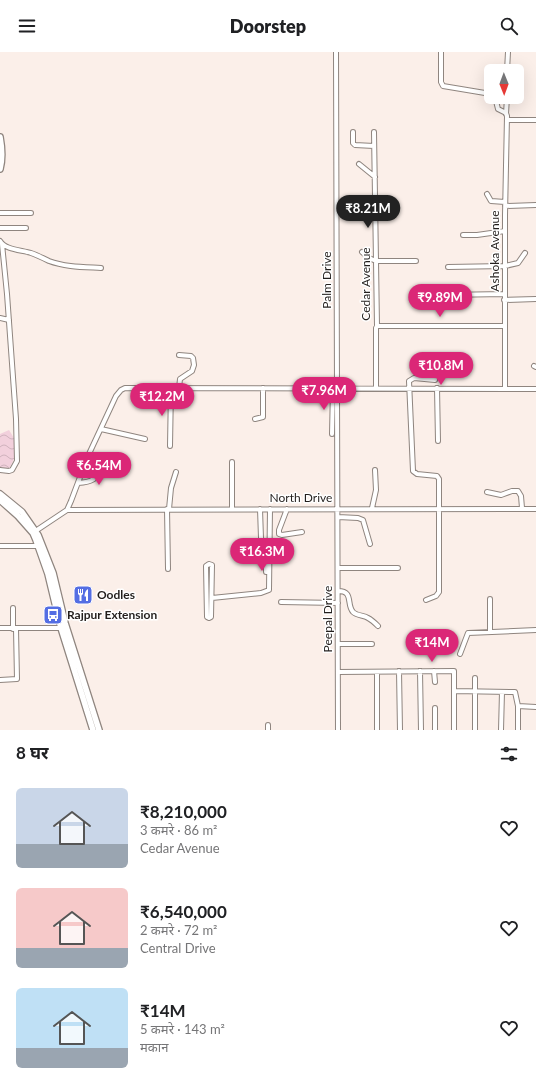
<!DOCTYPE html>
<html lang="hi">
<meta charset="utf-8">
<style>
body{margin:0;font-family:Lato,"Noto Sans Devanagari",sans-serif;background:#f6f6f6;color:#202124;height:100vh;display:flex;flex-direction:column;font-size:15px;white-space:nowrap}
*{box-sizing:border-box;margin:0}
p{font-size:13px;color:#757577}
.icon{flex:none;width:22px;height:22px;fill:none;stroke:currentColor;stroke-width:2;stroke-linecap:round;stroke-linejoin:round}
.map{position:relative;height:678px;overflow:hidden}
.sheet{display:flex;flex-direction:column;background:#fff;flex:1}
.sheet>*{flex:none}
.needle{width:26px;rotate:179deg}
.buttons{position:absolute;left:484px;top:12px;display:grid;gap:8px}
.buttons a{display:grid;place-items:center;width:40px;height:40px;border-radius:6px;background:#fff;box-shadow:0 4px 16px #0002;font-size:20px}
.price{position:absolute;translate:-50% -34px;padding:0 9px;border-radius:14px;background:#db2777;color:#fff;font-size:13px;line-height:26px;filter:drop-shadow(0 1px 2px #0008)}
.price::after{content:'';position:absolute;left:50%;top:24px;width:12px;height:9px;margin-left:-6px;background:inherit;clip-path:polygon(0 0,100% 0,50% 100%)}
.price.active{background:#222;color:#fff}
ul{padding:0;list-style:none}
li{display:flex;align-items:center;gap:12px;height:100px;padding:0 16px}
li span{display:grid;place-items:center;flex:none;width:112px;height:80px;border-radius:6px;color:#555}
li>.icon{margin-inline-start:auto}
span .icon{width:48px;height:48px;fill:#fffc;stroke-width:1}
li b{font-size:17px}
h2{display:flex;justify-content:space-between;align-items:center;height:48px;padding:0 16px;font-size:17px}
header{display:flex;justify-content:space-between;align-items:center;height:52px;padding:0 16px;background:#fff;font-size:18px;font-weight:800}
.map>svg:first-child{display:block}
.water{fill:url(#water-waves)}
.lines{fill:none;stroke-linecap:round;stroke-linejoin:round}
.minor-casing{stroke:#8f857f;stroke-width:6}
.secondary-casing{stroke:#8f857f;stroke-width:8}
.minor{stroke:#fff;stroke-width:4}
.secondary{stroke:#fff;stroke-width:5.5}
.labels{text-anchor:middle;stroke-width:3;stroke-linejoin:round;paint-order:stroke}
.street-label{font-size:12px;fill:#231f1d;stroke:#fff}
.poi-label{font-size:12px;font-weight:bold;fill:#231f1d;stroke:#fff;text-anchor:start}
</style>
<header><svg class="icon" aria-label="menu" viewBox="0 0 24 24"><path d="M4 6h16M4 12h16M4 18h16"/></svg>Doorstep<svg class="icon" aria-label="search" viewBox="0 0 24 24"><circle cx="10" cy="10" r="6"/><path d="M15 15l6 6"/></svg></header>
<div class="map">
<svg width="536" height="678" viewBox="0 0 536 678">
<defs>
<pattern id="water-waves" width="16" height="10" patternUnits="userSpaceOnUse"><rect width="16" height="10" fill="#f2d0dc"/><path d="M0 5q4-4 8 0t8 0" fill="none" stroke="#cfb2bc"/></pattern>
</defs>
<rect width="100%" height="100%" fill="#fbefe9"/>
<path class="water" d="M9 378C22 397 16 403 7 421L0 418V382Z"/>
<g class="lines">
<g class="minor-casing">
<path id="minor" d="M336 0 338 678
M441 0V30L443 34 491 42
M507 19 508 0
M495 45 498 57 506 61 507 64 505 163V336
M506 62 507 45
M507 68H536
M353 80V91L355 93 374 94
M374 80 377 274 376 276V336
M359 112 375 125
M487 142 491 149 505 150
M344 153H376
M505 154 536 153
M0 161H31
M0 176H26
M463 183H477L505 179
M0 189C5 198 22 198 31 201 37 203 43 206 49 209 65 215 84 215 101 216
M362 200 369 206 376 209H416
M448 215 505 214 518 211 525 201
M444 243 505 242
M504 248 536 247
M0 266 9 268
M377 274H504
M534 314 536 315
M179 336 180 327 192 319 194 313 193 306 191 304 179 303
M437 336 438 389
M255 367 263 365V336
M101 377 145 387
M332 382 333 336
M170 394 171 336
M0 418 9 419 12 418 17 409 16 367 7 242 2 192
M78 431C95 430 96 426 105 413
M487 440 501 443 512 439H518L521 444 522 456
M372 456 376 438 375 418
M167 457 168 517
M169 457 171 436 176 420
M232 457V410
M260 457 261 486 266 496V520
M287 457 279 478V482L282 483 302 480
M67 458 536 457
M338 465 358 466 363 468 370 492
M34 480 67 458 71 449 88 404 116 344 121 338 125 336 536 337
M0 494H39
M209 512 212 513 211 565 209 566 207 565 206 514Z
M338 516H398
M338 539C354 539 346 552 353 560 357 564 364 563 368 566 372 568 375 571 378 574
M212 546 261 541 269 538 270 457
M490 547V579
M426 548 436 544 439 540V427L437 424 417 422 413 419 409 329 414 326 435 328 437 307
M281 550 338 551
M13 556V577
M0 576H64
M338 592H372
M460 602 468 581 536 578
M399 619 400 678
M420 619 421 678
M434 619 435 630
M338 620 454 619V678
M0 628 17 627 16 577
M454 639 515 640 518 654V678
M518 654 536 655
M268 673V678
M377 678V620
M435 678V656
M475 678V626
M501 678 502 640"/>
</g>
<g class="secondary-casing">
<path id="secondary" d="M0 85C2 96 3 106 0 117
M0 442 22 460 38 483 53 521 65 571 99 678
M0 448 18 464 33 481 36 488 48 522 61 576 93 678"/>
</g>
<use href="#minor" class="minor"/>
<use href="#secondary" class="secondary"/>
</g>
<defs>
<g id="restaurant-square" transform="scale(1)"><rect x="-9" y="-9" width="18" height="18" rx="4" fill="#546ee3" stroke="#fff"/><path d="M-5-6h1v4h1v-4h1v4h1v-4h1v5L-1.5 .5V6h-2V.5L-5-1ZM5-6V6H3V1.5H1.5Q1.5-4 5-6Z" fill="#fff"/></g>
<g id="bus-square" transform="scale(1)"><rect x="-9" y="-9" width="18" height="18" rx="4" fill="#546ee3" stroke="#fff"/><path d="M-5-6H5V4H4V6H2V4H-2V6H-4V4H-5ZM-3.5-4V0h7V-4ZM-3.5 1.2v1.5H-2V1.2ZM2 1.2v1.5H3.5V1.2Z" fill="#fff"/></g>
</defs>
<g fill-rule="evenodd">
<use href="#restaurant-square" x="83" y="543"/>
<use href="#bus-square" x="53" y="563"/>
</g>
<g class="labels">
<g class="street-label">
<text transform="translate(495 199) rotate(-90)" y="4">Ashoka Avenue</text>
<text transform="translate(327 228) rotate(-90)" y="4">Palm Drive</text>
<text transform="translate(366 232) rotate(-90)" y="4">Cedar Avenue</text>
<text x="301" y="450">North Drive</text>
<text transform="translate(328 567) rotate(-90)" y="4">Peepal Drive</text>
</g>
<g class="poi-label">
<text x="97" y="547">Oodles</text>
<text x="67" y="567">Rajpur Extension</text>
</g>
</g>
</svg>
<div class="buttons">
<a><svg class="needle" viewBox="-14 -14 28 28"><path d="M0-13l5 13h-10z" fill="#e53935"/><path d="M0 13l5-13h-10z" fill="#757577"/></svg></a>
</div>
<b class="price active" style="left:368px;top:177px">₹8.21M</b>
<b class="price" style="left:440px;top:266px">₹9.89M</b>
<b class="price" style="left:441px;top:334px">₹10.8M</b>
<b class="price" style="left:324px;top:359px">₹7.96M</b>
<b class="price" style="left:162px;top:365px">₹12.2M</b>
<b class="price" style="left:99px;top:434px">₹6.54M</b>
<b class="price" style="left:262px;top:520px">₹16.3M</b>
<b class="price" style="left:432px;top:611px">₹14M</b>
</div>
<section class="sheet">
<h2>8 घर<svg class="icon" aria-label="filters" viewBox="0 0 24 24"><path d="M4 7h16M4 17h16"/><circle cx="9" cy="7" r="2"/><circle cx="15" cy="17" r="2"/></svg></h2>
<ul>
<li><span style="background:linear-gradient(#c9d6e8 70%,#9aa5b1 0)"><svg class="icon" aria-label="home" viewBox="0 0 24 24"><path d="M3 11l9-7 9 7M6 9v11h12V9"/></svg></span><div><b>₹8,210,000</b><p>3 कमरे · 86 m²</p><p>Cedar Avenue</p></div><svg class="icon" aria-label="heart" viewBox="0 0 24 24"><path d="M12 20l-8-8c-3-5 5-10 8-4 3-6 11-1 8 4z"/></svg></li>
<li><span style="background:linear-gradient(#f6c9c9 75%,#9aa5b1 0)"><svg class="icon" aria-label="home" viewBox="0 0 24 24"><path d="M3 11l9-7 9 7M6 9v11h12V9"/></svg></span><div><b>₹6,540,000</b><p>2 कमरे · 72 m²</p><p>Central Drive</p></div><svg class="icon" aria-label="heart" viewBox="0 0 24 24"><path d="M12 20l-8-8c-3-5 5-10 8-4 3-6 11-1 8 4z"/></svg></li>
<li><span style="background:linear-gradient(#bfe0f5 75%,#9aa5b1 0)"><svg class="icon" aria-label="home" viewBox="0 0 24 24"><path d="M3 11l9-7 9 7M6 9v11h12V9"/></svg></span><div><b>₹14M</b><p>5 कमरे · 143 m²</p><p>मकान</p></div><svg class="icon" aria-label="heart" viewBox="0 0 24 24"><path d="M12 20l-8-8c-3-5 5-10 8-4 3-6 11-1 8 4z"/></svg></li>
</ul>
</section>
